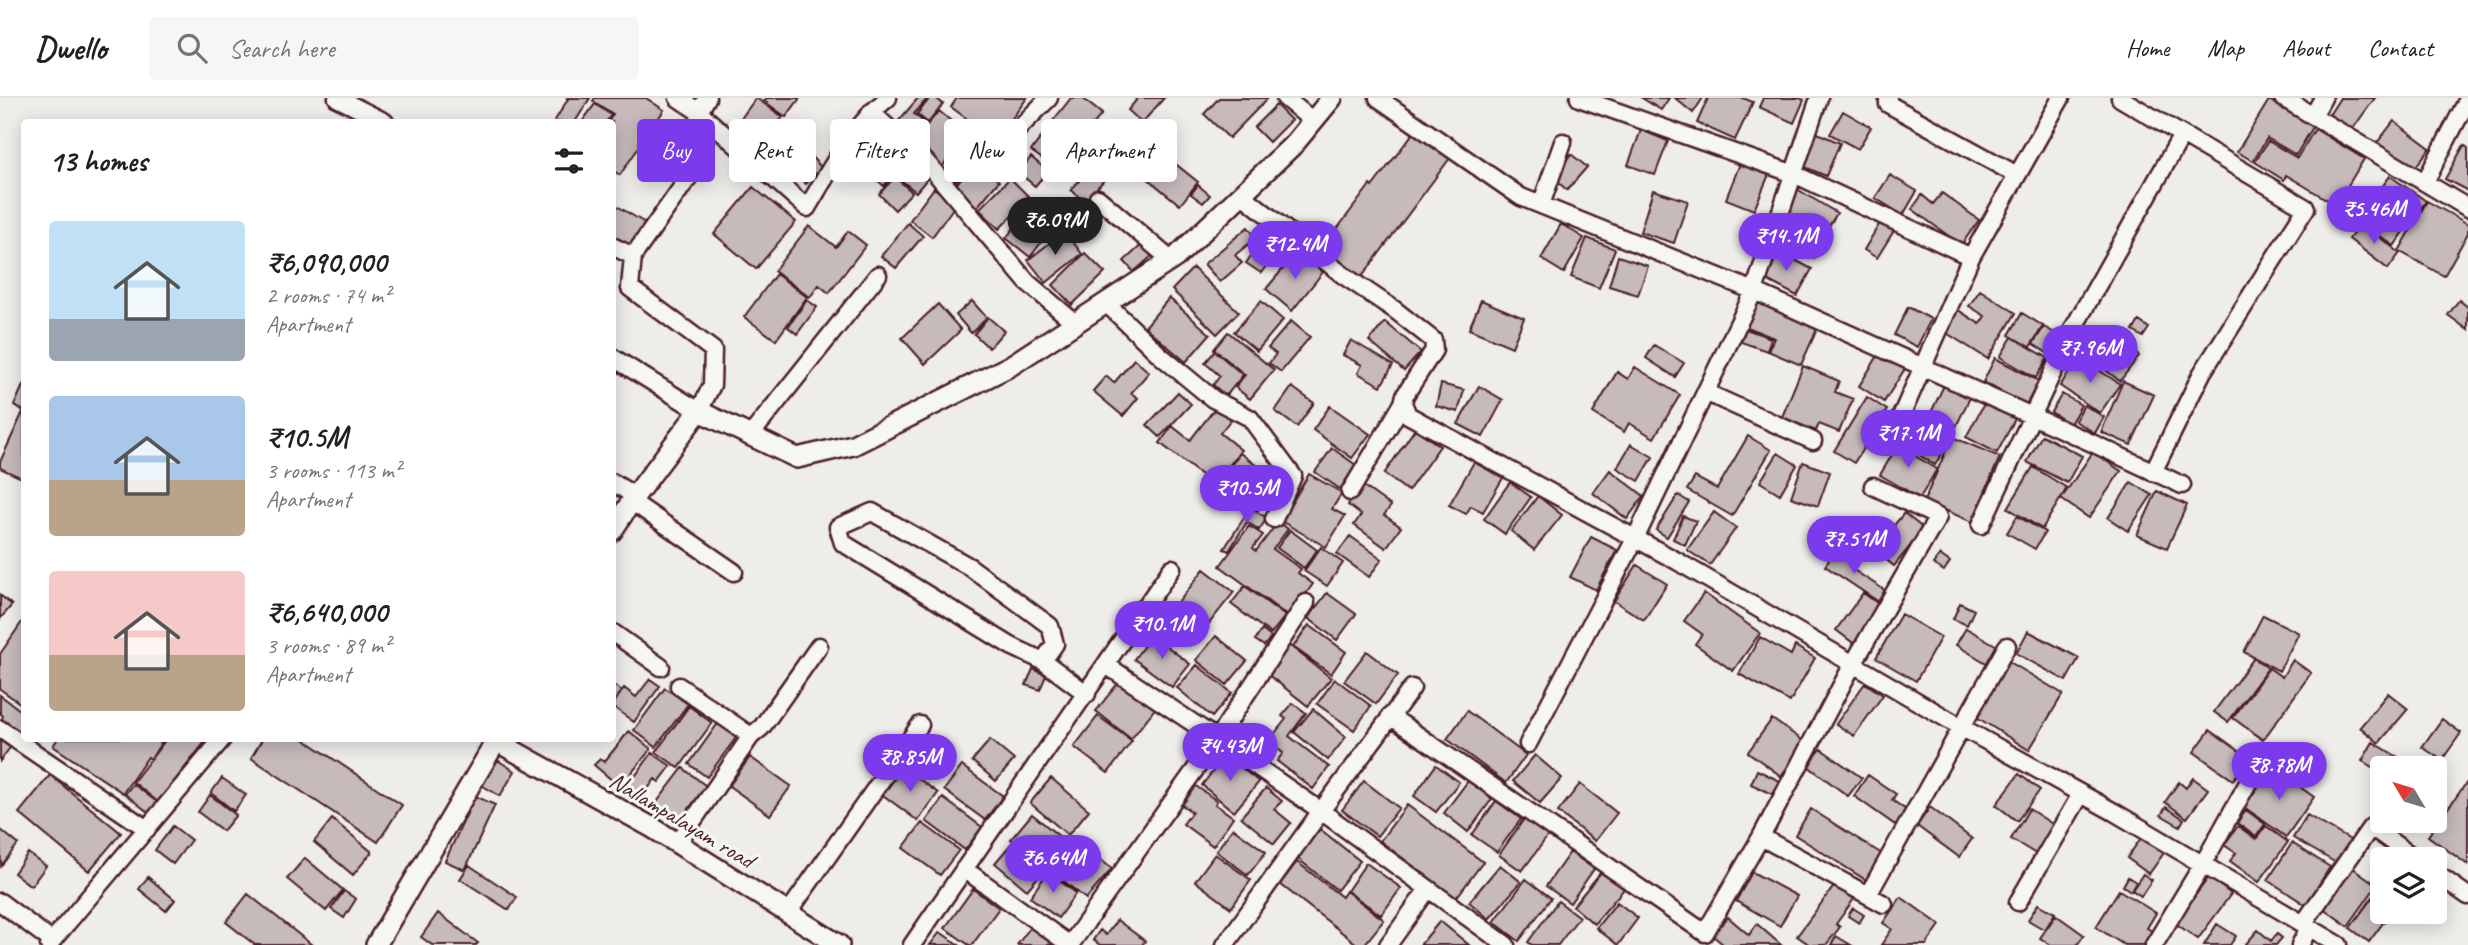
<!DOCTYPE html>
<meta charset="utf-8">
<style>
body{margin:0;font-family:Caveat,sans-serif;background:#f6f6f6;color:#202124;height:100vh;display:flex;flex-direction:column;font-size:26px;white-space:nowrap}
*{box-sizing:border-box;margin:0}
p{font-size:23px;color:#757577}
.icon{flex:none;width:38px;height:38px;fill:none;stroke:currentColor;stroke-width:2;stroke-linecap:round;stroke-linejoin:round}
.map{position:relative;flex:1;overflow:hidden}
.details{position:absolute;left:21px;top:21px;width:595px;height:623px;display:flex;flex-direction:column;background:#fff;border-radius:7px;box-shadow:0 4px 18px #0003}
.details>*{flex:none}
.guide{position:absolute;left:637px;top:21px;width:665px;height:63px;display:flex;gap:14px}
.needle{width:46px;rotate:308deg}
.tools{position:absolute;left:2370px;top:658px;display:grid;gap:14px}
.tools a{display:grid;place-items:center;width:77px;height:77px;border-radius:7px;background:#fff;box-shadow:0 4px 18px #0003;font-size:35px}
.price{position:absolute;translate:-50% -60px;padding:0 16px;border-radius:24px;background:#7c3aed;color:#fff;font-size:23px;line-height:46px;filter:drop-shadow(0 2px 4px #0008)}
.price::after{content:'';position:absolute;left:50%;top:42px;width:21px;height:16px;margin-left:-10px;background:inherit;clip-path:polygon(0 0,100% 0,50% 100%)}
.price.active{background:#222;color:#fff}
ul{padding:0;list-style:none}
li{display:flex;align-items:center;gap:21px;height:175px;padding:0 28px}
li span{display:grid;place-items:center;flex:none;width:196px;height:140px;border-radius:7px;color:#555}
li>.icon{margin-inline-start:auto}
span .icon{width:84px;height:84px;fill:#fffc;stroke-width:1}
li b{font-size:30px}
h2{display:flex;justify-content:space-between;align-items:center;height:84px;padding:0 28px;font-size:30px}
.tag{padding:0 24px;border-radius:7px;background:#fff;box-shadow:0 4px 18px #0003;font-size:24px;line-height:63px}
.tag.active{background:#7c3aed;color:#fff}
header{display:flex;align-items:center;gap:42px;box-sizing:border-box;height:98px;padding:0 35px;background:#fff;border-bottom:2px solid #e0e0e0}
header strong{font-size:33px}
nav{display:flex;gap:38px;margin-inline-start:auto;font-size:24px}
.search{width:490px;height:63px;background:#f6f6f6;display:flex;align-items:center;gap:18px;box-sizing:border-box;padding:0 24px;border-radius:7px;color:#757577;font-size:26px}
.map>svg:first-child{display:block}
.building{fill:#c6babb;stroke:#4a1f2b;stroke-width:2}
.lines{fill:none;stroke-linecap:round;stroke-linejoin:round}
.minor-casing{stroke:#4a1f2b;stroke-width:21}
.tertiary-casing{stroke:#4a1f2b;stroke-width:24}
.minor{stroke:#f6f6f2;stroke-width:16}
.tertiary{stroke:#f6f6f2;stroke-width:19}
.labels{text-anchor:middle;stroke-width:6;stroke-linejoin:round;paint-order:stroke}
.street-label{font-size:24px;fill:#4a1f2b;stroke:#f6f6f2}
</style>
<header>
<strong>Dwello</strong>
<div class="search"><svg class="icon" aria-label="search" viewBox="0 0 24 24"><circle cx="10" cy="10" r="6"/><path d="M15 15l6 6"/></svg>Search here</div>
<nav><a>Home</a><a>Map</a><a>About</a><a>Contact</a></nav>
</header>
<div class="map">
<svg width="2468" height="847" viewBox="0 0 2468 847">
<rect width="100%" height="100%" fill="#efedea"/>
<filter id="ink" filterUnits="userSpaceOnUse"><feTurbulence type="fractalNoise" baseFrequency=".0143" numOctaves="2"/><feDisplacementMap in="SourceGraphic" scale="14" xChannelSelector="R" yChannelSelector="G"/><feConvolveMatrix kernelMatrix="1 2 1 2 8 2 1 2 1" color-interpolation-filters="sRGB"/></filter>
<g filter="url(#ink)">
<path class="building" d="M566 0H590L575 24H554L568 1Z
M595 0H646L664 12 620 77 612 72V24H608L613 16 593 3Z
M756 0 783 19 763 45 737 26Z
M767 0H800L786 19 764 3Z
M918 0H928L914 16 925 25 912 40 896 26Z
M930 0H936L943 6 928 25 917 16Z
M957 0H1027L996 42 951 9Z
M1071 0H1082L1102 16 1078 45 1052 24Z
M1138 0H1164L1142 25 1128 12Z
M1219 0H1268L1229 40 1204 16Z
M1642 0H1669L1661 12Z
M1675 0H1703L1693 15Z
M1708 0H1743L1753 4 1735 42 1697 25Z
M1763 0H1800L1804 2 1794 25 1759 9Z
M2340 0H2375L2351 33 2329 17Z
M2269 2 2313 29 2296 57 2267 40 2253 63 2237 54Z
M595 6 611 17 606 24H582Z
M1276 7 1291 22 1269 44 1254 29Z
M939 13 968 37 942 69 912 44Z
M1843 13 1871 29 1858 51 1830 36Z
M2394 23 2430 50 2413 72 2377 45Z
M661 24 692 46 675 68 645 46Z
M1048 30 1073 48 1057 71 1031 53Z
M1417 30 1453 56 1361 180 1322 151 1370 87 1372 89Z
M1132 31 1198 84 1180 107 1114 53Z
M2315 31 2364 61 2336 107 2286 77 2284 82 2255 64 2268 43 2297 60Z
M1641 32 1668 43 1655 77 1628 67Z
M1813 33 1840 45 1826 78 1798 66Z
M885 41 907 60 884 88 861 68Z
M967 45 979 55 956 83 943 73Z
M799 46 822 70 806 86 782 62Z
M2464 47 2468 50V93L2445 81Z
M1571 56 1587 69 1567 92 1552 79Z
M912 59 932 75 916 94 896 78Z
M1031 59 1048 73 1035 88 1019 75Z
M975 63 999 83 977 109 954 89Z
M1741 63 1770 74 1754 112 1726 101Z
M1090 70 1104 82 1085 104 1071 92Z
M1890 77 1917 93 1903 117 1875 100Z
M2390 78 2426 103 2394 148 2358 122Z
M895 79 912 94 895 112 879 96Z
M1010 80 1030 100 999 131 979 111Z
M1198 87 1210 97 1203 105 1191 96Z
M753 89 796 124 756 171 714 136Z
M934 90 956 106 932 139 910 122Z
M1797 91 1837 115 1824 136 1784 112Z
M1653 92 1688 103 1674 145 1640 134Z
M1942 95 1979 122 1961 147 1912 111 1922 97 1933 106Z
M2427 103 2468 126V135L2444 178 2399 153Z
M612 105 645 125 631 148 612 137Z
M1033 106 1057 124 1030 159 1006 140Z
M1075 107 1084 115 1071 132 1062 125Z
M1784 121 1824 137 1814 161 1774 146Z
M1881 123 1895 131 1877 160 1864 152Z
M908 125 923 138 896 170 881 158Z
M2361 125 2400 155 2388 171 2349 141Z
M1561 126 1584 140 1564 175 1541 161Z
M809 128 836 149 848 133 866 147 829 195 819 187 810 199 774 173Z
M1248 129 1256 140 1235 157 1242 165 1220 184 1204 166Z
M1065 133 1082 156 1046 185 1028 162Z
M1587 140 1615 151 1599 190 1571 179Z
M1261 144 1276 155 1261 175 1246 165Z
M1144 145 1154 156 1134 174 1124 163Z
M1776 152 1812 171 1797 198 1761 179Z
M1298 153 1323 174 1292 213 1266 191Z
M1085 155 1105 175 1072 207 1053 187Z
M1618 158 1648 168 1638 197 1609 188Z
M1193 170 1239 214 1217 236 1172 192Z
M776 176 807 199 776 242 744 219Z
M1980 192 2016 215 1988 261 1945 234 1958 212 1980 226 1985 218 1969 208Z
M1169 200 1210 236 1186 264 1145 229Z
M1754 201 1818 229 1801 267 1768 253 1774 240 1742 227Z
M807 202 817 209 797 236 788 229Z
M1481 202 1524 220 1512 249 1469 231Z
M2459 202 2468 209V232L2448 217Z
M972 203 987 220 971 235 956 217Z
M1261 203 1283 222 1257 253 1234 234Z
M938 206 961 232 925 266 902 240Z
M1908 209 1931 221 1917 249 1894 237Z
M2022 215 2043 228 2030 249 2009 237Z
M988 219 1004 233 989 250 974 236Z
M1291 223 1310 239 1281 274 1269 265 1276 256 1268 250Z
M2139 223 2149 230 2143 239 2133 233Z
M1385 224 1421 254 1404 273 1369 243Z
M2099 228 2139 258 2120 283 2081 253Z
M2044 229 2060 238 2049 256 2033 246Z
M1746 231 1771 240 1767 253 1741 244Z
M1228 234 1274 272 1250 301 1235 289 1245 277 1214 251Z
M2012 239 2048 260 2036 280 2000 259Z
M1351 242 1393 267 1381 288 1358 275 1362 267 1343 257Z
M1654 247 1684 265 1675 279 1646 260Z
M1215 253 1243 277 1226 298 1213 287 1220 278 1205 265Z
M1881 253 1906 269 1884 304 1859 288Z
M2079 259 2120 286 2100 315 2060 288Z
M1995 260 2039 283 2026 307 1983 284Z
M1134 261 1149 274 1131 295 1138 300 1123 318 1093 293 1106 278 1114 285Z
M1803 268 1839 283 1835 294 1853 301 1839 334 1819 326 1816 333 1782 319Z
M1635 269 1680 297 1654 340 1629 325 1624 334 1593 315 1617 274 1628 281Z
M2123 283 2154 297 2131 347 2101 334Z
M24 285V313L14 308Z
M1945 285 1971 297 1954 333 1928 321Z
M1441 286 1464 292 1458 314 1436 308Z
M1479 288 1503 302 1483 339 1458 326Z
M1292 289 1314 305 1297 329 1275 313Z
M1178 294 1191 306 1160 339 1147 327Z
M2062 296 2081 307 2070 326 2051 314Z
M1867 299 1887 312 1854 365 1834 353Z
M1985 304 2015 321 1997 355 1966 339Z
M2084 307 2104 319 2095 335 2075 323Z
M1217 308 1232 320 1220 335 1241 352 1214 387 1160 345 1172 328 1190 342Z
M1330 308 1370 336 1352 360 1313 332Z
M23 314 24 315V381L0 370V364Z
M1919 318 1952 338 1935 367 1913 353 1917 346 1906 339Z
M1415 331 1440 348 1408 393 1384 376Z
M2042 337 2082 358 2067 385 2027 364Z
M1748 338 1771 352 1732 418 1687 392 1695 379 1717 391Z
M1952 339 2000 359 1972 424 1924 403Z
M1902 340 1915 347 1910 355 1937 371 1920 400 1880 377Z
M1631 346 1653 359 1639 383 1617 370Z
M1332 350 1356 367 1340 391 1315 374Z
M2093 354 2121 373 2089 420 2061 401Z
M1240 355 1260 370 1237 400 1217 386Z
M1778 355 1797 367 1780 396 1760 384Z
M1474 364 1503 380 1483 414 1471 408 1466 416 1449 407Z
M1803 364 1830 374 1818 408 1791 399Z
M2033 369 2067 390 2042 431 2008 410Z
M1610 372 1644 398 1627 421 1593 395Z
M1309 376 1342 395 1332 411 1345 418 1326 449 1281 423Z
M1257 377 1274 390 1257 413 1239 400Z
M1510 384 1531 399 1505 436 1484 421Z
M2131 384 2152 397 2128 433 2108 420Z
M1362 387 1391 408 1384 417 1401 429 1386 450 1354 427 1361 417 1348 407Z
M2157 393 2187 407 2167 450 2137 437Z
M1678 397 1689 404 1667 439 1656 432Z
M1538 398 1562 417 1534 452 1511 433Z
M1250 410 1267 420 1259 432 1247 424 1229 453 1224 451Z
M1714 414 1736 430 1710 467 1687 452Z
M1904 415 1924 431 1894 468 1874 452Z
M1683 418 1696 423 1685 447 1673 441Z
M2017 418 2045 434 2035 451 2007 435Z
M1278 424 1288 431 1273 451 1301 471 1298 475 1313 486 1289 519 1220 468 1249 428 1263 437 1253 450 1256 453Z
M1290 432 1317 452 1304 470 1277 450Z
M1350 438 1382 461 1369 479 1337 456Z
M1591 439 1617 452 1596 492 1570 479Z
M1321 449 1343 465 1327 488 1304 473Z
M1835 453 1855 466 1852 471 1886 493 1879 504 1825 468Z
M1940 457 1950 464 1944 473 1933 466Z
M1637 467 1667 486 1644 522 1614 503Z
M1204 471 1234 494 1207 528 1178 505Z
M1245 488 1285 518 1271 536 1231 506Z
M1327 495 1356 516 1337 542 1308 520Z
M1704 495 1760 535 1733 573 1695 546 1702 536 1684 523Z
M1863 495 1883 509 1856 547 1836 532Z
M0 497 12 507 0 521Z
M1960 505 1974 512 1967 527 1953 521Z
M1901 516 1941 539 1916 583 1876 560Z
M2263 517 2299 535 2279 573 2244 554Z
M24 521V608L0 591V556Z
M1309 527 1346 554 1331 576 1293 549Z
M1966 530 1999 549 1988 566 1956 547Z
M1262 532 1271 539 1264 548 1255 542Z
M2028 533 2079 560 2066 583 2016 555Z
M1152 537 1190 566 1172 589 1134 561Z
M1216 538 1247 563 1227 587 1196 562Z
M1760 539 1791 557 1795 548 1815 560 1790 604 1739 576Z
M1289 547 1331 580 1308 608 1266 575Z
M1367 553 1398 577 1376 606 1344 583Z
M2254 560 2268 570 2228 624 2214 614Z
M2293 562 2311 575 2263 642 2233 620 2269 570 2282 579Z
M2008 563 2063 596 2029 652 1975 618Z
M1197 567 1232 595 1212 619 1177 590Z
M1033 571 1046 577 1040 592 1026 587Z
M1122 580 1157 608 1131 641 1096 613Z
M650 581 660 588 634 624 612 608 624 590 636 599Z
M1335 581 1371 608 1354 632 1317 606Z
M1865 585 1883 597 1854 638 1836 626Z
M612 586 622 593 612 606Z
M665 590 688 606 656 649 634 632Z
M2388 595 2408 611 2379 645 2360 629Z
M0 597 24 615V632L19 640 0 626 3 618 0 615Z
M1293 605 1306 615 1289 638 1329 669 1313 691 1277 663 1283 655 1268 644 1286 621 1282 618Z
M689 608 712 625 679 670 656 654Z
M1313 611 1346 639 1328 662 1294 634Z
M1467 613 1526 657 1506 685 1447 641Z
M1098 618 1132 643 1108 675 1074 649Z
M1772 621 1805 644 1781 678 1748 654Z
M2442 621 2461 635 2442 662 2422 649Z
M719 624 738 637 707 679 689 666Z
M2210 632 2249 660 2233 682 2194 654Z
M629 633 651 651 620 689 594 667 600 661 604 664Z
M0 636 15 643 0 663Z
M164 640 151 661 148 659 123 695 53 648 58 640Z
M167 640H208L158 704 133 684Z
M263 640H302L402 707 378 744 251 660Z
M990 642 1014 662 996 683 972 663Z
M2373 644 2398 659 2391 670H2382V675L2362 663Z
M1821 651 1862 680 1848 698 1808 668Z
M652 655 671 668 659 684 655 681 643 698 628 688Z
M1226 657 1259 684 1234 714 1202 687Z
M1535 657 1562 680 1540 705 1513 683Z
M750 659 791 688 770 717 729 688Z
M494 660 515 673 500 698 478 685Z
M1436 667 1459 684 1436 714 1414 698Z
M962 668 1003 698 985 722 944 692Z
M903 669 938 695 918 723 883 697Z
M2272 669 2314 699 2286 739 2244 709Z
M683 670 706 688 678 725 654 708Z
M1757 672 1780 683 1774 697 1751 686Z
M2019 676 2040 692 2017 723 1996 707Z
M50 677 121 735 89 773 19 715Z
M1868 677 1896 696 1892 702 1909 714 1898 729 1854 698Z
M222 680 246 697 234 713 211 695Z
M1051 680 1089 712 1068 737 1030 705Z
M2193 680 2208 691 2187 720 2165 704 2179 684 2186 690Z
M1364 683 1399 710 1377 738 1342 712Z
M1468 683 1492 701 1468 734 1444 715Z
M2467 684 2468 685V767L2428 738Z
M133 686 161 707 153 718 125 696Z
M1580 686 1617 715 1595 743 1558 714Z
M1196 688 1217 703 1215 706 1233 719 1213 748 1183 726 1192 714 1182 707Z
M1266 690 1282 703 1274 711 1291 725 1274 746 1241 719Z
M210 697 236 717 223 733 198 714Z
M475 698 495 707 465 772 445 763Z
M943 700 982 729 965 752 926 723Z
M1496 703 1521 721 1497 754 1472 737Z
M1407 707 1483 764 1456 800 1380 743Z
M1930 709 1972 741 1959 759 1917 728Z
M2166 709 2184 721 2180 728 2161 717Z
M1811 711 1882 756 1866 782 1795 737Z
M2029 711 2054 727 2036 756 2011 741Z
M2246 712 2265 726 2256 739 2237 725Z
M1032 716 1066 744 1045 769 1011 741Z
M2307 717 2352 743 2338 766 2293 740Z
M1526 718 1550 735 1522 773 1499 757Z
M332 721 372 754 353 777 314 744Z
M922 725 959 752 940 777 903 750Z
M173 728 191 742 173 766 155 752Z
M2238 728 2256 741 2266 728 2288 744 2259 784 2230 763 2236 755 2224 747Z
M1233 730 1266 754 1248 777 1216 753Z
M1320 731 1360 763 1337 792 1297 760Z
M1 732 18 746 1 768 0 734Z
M2144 736 2166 752 2149 776 2127 760Z
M1076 741 1112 771 1086 801 1050 772Z
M2292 745 2330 769 2306 807 2268 782Z
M1011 746 1043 773 1027 792 995 765Z
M1570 754 1594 771 1570 805 1546 788Z
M28 755 46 768 31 788 14 775Z
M1215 756 1251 782 1231 810 1195 783Z
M305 760 343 792 326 813 287 781Z
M1297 764 1342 799 1346 793 1384 822 1364 847H1358L1280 786Z
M1366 765 1401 790 1381 817 1347 793Z
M469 767 517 799 509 812 460 781Z
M1500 767 1521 784 1489 821 1469 804Z
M2353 770 2377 787 2348 828 2323 810Z
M1602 773 1624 791 1594 826 1573 808Z
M1048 774 1076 795 1058 820 1030 799Z
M1752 774 1797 798 1780 828 1736 803Z
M2143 776 2152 782 2141 798 2132 792Z
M148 779 175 802 166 813 139 791Z
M2128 779 2136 784 2131 793 2123 788Z
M2209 779 2231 796 2198 841 2175 825Z
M1526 781 1551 800 1519 843 1494 824Z
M1835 787 1854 801 1836 826 1840 829 1826 847H1810L1797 838Z
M2380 789 2382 814H2391L2369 844 2350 830Z
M973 791 999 810 972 847H969L945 830Z
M2119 792 2156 815 2147 830 2155 835 2147 847H2124L2096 829Z
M344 793 356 801 344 820 331 811Z
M248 796 312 847H255L226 824Z
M1901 799 1940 827 1926 847H1881L1892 831 1883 825Z
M1558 803 1579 819 1558 847H1532L1528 844Z
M1617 804 1638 820 1618 847 1596 830Z
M2038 806 2055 815 2045 832 2028 822Z
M1853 810 1864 817 1859 825 1848 818Z
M438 815 478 845 476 847H432L421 839Z
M2056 817 2084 837 2077 847H2051L2040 840Z
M1728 819 1749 837 1757 826 1781 847H1724L1712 837Z
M1117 822 1145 843 1142 847H1100L1093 842 1100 832 1106 837Z
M1035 823 1060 847H1017Z
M1440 823 1469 847H1420Z
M2217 826 2236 838 2230 847H2204Z
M2258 832 2271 843 2277 836 2282 840 2276 847H2245Z
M940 834 959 847H930Z
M1836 838 1851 847H1831Z"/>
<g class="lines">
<g class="minor-casing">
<path id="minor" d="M337 0 385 24
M707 0 699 14 807 110C830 72 853 27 888 0
M1285 0 1313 23
M1378 0 1521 99 1754 193 1819 0
M1579 0 1794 76 1971 159
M1888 0V6L2017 77
M2120 0 2306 110 2202 275 2153 374
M2283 0 2468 110
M871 14 927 65 1027 184 1075 225
M2313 18 2323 0
M1000 49 1049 0
M2425 84 2468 1
M1241 96 1343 177 1395 212 1433 242 1434 252 1405 297 1403 305 1408 317 1677 463 1961 629 2114 714 2339 847
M1098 100 1171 162
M1541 107 1563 44
M612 148 633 158
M1106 205 1161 258 1213 301 1250 320 1293 378 1274 421
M612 259 699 313 712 287 713 252 630 190 633 158 701 62 699 14 678 0
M1705 294 1813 343
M1895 332 1971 159 2061 0
M750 338 878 177
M612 384 635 398
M1350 394 1403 305
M631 403 734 474
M1981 427 2074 229 2182 37
M612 534 661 569
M1043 563 1055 546 1050 528 970 469 872 414 838 429 843 445 1011 548 1043 563 1087 596
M1106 567 1217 641 1306 505
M679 588 751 638
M1390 618 1705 835 1761 739 1853 566 1938 419 1873 388
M0 631 147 731
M1528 646 1635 441 1754 193 2092 345 2182 387
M1761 739 1884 806
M677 746 751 638 762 629 819 548
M964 771 1070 847
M2434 774 2468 798
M1868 797 2007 548
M0 804 52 843 49 847
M2018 804 2081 696
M788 815 920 627
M2303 826 2371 729 2416 761
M52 843 223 640
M912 847 1172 470
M1070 847 1217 641 1321 713 1412 590
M1225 847 1321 713 1506 847
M1388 847 1428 791
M2154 847 2203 766 2264 656
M2300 847 2309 830"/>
</g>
<g class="tertiary-casing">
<path id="tertiary" d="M612 433 635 398 699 313 797 360 853 347 1010 268 1176 159 1294 46 1332 0
M496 643 653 730 839 847
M376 847 498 640"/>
</g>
<use href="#minor" class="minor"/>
<use href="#tertiary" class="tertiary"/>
</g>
</g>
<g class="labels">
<g class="street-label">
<text transform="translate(682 722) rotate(31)" y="8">Nallampalayam road</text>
</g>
</g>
</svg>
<div class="tools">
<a><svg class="needle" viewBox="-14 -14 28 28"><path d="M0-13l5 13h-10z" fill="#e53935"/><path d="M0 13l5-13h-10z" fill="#757577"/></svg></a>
<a><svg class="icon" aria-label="layers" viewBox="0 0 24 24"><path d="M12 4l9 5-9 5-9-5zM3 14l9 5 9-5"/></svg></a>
</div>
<b class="price" style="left:2374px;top:148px">₹5.46M</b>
<b class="price active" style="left:1055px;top:159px">₹6.09M</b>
<b class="price" style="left:1786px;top:175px">₹14.1M</b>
<b class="price" style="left:1295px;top:183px">₹12.4M</b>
<b class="price" style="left:2090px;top:287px">₹7.96M</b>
<b class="price" style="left:1908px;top:372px">₹17.1M</b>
<b class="price" style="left:1247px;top:427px">₹10.5M</b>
<b class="price" style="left:1854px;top:478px">₹7.51M</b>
<b class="price" style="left:1162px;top:563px">₹10.1M</b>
<b class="price" style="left:1230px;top:685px">₹4.43M</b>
<b class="price" style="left:910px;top:696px">₹8.85M</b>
<b class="price" style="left:2279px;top:704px">₹8.78M</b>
<b class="price" style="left:1053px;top:797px">₹6.64M</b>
<div class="guide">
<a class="tag active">Buy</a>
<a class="tag">Rent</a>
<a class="tag">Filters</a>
<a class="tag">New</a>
<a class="tag">Apartment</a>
</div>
<section class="details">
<h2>13 homes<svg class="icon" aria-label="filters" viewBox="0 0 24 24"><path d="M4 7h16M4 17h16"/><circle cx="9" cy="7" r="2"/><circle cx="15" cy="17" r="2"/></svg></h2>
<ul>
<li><span style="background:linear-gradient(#bfe0f5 70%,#9aa5b1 0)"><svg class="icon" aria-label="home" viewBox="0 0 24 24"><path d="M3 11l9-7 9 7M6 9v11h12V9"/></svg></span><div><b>₹6,090,000</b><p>2 rooms · 74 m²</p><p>Apartment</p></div></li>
<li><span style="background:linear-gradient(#a9c7e8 60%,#b9a48a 0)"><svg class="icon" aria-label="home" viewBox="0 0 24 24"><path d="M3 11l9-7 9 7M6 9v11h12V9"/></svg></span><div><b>₹10.5M</b><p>3 rooms · 113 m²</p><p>Apartment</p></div></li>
<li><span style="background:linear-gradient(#f6c9c9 60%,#b9a48a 0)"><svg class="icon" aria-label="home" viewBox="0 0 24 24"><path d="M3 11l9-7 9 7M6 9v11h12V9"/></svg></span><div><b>₹6,640,000</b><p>3 rooms · 89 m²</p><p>Apartment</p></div></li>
</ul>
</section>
</div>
